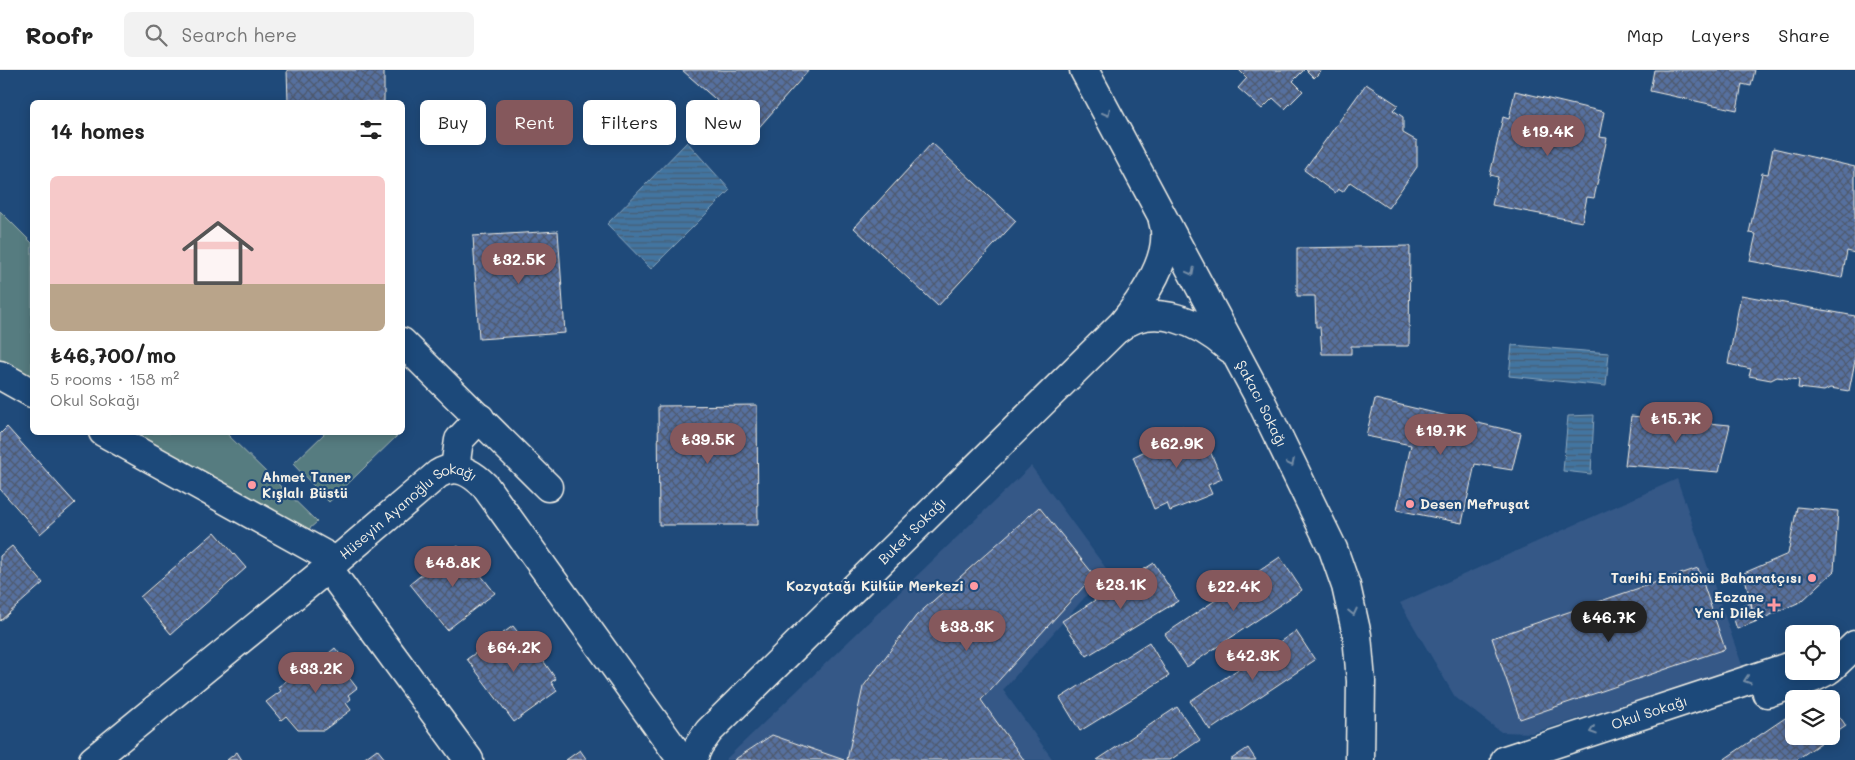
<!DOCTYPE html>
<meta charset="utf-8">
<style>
body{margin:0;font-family:Mali,sans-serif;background:#f2f2f2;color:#222;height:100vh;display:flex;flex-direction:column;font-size:19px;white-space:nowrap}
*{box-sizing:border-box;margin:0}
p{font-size:16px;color:#767676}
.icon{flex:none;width:28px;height:28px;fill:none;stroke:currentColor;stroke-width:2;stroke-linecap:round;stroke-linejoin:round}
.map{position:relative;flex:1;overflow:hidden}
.side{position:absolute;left:30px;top:30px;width:375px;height:335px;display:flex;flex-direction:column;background:#fff;border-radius:8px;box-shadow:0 2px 12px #0003}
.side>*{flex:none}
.hud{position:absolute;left:420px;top:30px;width:475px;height:45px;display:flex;gap:10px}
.controls{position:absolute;left:1785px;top:555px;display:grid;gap:10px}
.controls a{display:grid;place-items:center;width:55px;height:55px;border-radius:8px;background:#fff;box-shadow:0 2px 12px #0003;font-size:25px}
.price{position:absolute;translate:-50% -42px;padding:0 11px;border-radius:18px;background:#85585c;color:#fff;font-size:16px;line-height:32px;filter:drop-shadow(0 1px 2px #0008)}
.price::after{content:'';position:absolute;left:50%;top:30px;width:15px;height:11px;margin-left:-8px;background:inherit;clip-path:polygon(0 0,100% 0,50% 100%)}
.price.selected{background:#222;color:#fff}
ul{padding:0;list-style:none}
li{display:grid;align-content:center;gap:10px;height:265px;padding:0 20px}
li span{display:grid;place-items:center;height:155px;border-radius:8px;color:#555}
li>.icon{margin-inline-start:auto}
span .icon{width:90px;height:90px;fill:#fffc;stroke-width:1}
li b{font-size:21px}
h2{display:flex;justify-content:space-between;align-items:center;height:60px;padding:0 20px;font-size:21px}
.chip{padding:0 18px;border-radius:8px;background:#fff;box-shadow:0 2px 12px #0003;font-size:18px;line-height:45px}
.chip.selected{background:#85585c;color:#fff}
header{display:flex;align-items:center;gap:30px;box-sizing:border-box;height:70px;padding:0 25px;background:#fff;border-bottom:1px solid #e0e0e0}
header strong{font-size:24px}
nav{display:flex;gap:28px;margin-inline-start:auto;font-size:18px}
.search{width:350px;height:45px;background:#f2f2f2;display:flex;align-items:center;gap:12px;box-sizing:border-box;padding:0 18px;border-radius:8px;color:#767676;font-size:19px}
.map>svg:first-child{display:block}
.built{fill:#345887}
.green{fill:#567b80;stroke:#a5b6b4}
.water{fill:url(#water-rules);stroke:#8aa6bd}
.building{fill:url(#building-cross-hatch);stroke:#f4f1e8}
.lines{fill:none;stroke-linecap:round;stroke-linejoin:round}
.minor-casing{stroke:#f4f1e8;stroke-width:31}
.minor{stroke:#1f4a7a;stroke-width:28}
.oneway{stroke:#748da6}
.poi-dot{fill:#ff9aa2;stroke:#1f4a7a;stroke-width:2}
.labels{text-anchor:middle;stroke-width:4.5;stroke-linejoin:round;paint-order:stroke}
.street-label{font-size:14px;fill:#f4f1e8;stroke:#1f4a7a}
.poi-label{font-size:14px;font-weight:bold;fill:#f4f1e8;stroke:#1f4a7a;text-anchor:end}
</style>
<header>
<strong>Roofr</strong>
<div class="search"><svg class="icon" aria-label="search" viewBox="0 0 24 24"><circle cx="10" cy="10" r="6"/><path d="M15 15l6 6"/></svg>Search here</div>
<nav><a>Map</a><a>Layers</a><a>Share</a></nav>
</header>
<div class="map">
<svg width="1855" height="690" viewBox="0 0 1855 690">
<defs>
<pattern id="water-rules" width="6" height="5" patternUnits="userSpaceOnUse" patternTransform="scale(1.25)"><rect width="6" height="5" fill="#4374a0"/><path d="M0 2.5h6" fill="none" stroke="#465e73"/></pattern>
<pattern id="building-cross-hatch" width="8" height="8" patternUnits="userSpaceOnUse" patternTransform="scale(1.25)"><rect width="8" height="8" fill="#566f9f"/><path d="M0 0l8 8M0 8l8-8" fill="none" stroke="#4f5a6e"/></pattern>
</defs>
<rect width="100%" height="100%" fill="#1f4a7a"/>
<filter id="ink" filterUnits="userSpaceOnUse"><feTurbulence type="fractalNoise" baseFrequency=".02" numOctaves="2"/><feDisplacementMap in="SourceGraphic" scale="10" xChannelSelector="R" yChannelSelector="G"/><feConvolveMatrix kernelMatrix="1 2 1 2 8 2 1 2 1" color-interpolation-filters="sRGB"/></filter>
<g filter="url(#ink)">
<path class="built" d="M1031 396 1108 501 1003 620 1053 690H725Z
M1677 409 1743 598 1532 663 1501 662 1455 627 1400 533Z"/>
<path class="green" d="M0 141 32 173V314L0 296Z
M117 363H226L317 452 300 467Z
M325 363V362L400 363 329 432 293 394Z"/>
<path class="water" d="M687 72 730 120 651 199 607 154Z
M1512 275 1609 283 1606 316 1509 306Z
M1594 345 1591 404 1563 401 1568 346Z"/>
<path class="building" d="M287 0H384V32H288Z
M682 0H809L754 63Z
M1239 0H1304L1293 11 1303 21 1285 39 1273 28 1262 39 1238 18 1247 8Z
M1306 0H1322L1314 8Z
M1654 0H1755L1751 16 1742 14 1737 40 1650 21Z
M1366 14 1398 35 1393 40 1403 47V63L1417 71V97L1388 138 1350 112 1343 122 1338 119 1335 123 1304 100Z
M1515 21 1604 42 1599 67 1607 68 1594 128 1587 127 1582 152 1492 135 1498 107 1490 105 1503 47 1509 49Z
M932 73 1016 151 938 236 854 158Z
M1773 78 1855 97V183L1847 181 1842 208 1750 191 1756 164 1749 163 1762 103 1768 104Z
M558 161 565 263 479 269 473 166Z
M1410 176 1409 276H1351V284H1322L1320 257H1316L1315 226H1297V178Z
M1741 225 1855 246V291L1849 321 1830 318 1824 321 1798 318 1799 310 1777 307 1771 310 1749 306 1751 299 1728 294Z
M1375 329 1521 363 1512 400 1475 394 1462 453 1397 440 1411 375 1366 366Z
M757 335 758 455H659L658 336Z
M1631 346 1730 355 1719 402 1625 395Z
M1183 356 1188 366 1201 360 1222 409 1208 415 1212 424 1170 441 1167 433 1154 439 1133 387 1145 381 1142 374Z
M7 357 75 433 40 464 0 419V364Z
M1039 437 1094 505 981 630 1024 690H847L863 617 916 546Z
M1797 437 1838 441 1834 501 1802 531 1755 552 1744 503 1788 484Z
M215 462 246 498 171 564 140 527Z
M12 476 43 513 0 551V486Z
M458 476 495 523 447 560 410 514Z
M1280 487 1302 520 1187 597 1165 564Z
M1154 493 1178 531 1087 586 1062 551Z
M1698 498 1725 579 1520 649 1492 568Z
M1751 533 1755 552 1737 559 1731 540Z
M513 556 520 565 523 562 556 609 551 612 557 621 514 652 467 589Z
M1296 561 1315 590 1210 660 1190 631Z
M1149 572 1169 606 1080 661 1060 628Z
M335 578 350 597 344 601 357 618 348 625 351 629 346 633 351 640 324 660H298L286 646 281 650 266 632 281 621 278 617 319 586 322 589Z
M1823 622 1828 629H1813Z
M1831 634 1846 656 1831 666Z
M1177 637 1200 670 1170 690H1097Z
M1794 642V666H1831L1796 690H1723Z
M772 665 844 690H734Z
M1248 678 1256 690H1230Z
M377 679 386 690H362Z
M580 680 587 690H566Z
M237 682 242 690H227Z"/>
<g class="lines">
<g class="minor-casing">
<g id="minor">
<path id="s1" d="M1084 0 1260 329 1333 479 1346 516 1357 565 1361 611 1360 690"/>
<path d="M1119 258C1152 230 1201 253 1229 278"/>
<path d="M402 272 548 417"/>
<path d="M0 305 32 323"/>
<path d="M103 362 336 491"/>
<path d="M455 398 459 370 480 348"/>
<path d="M328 498 469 690"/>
<path d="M1831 598 1855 575"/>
<path d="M1767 623 1813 608 1827 601"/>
<path id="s2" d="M93 690 328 498 438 404C456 393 471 402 485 416L682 690"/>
<path id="s3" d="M692 690 699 675 709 661 1123 253C1143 228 1174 185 1163 151"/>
<path id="s4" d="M1505 690 1794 595"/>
</g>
</g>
<use href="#minor" class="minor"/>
</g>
<defs><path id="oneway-chevron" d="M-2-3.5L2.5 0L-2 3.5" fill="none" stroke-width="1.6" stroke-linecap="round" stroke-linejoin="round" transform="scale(1.25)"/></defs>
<g class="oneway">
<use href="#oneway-chevron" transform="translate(1107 43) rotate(62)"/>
<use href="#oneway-chevron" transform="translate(1191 202) rotate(62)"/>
<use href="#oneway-chevron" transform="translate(1291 393) rotate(64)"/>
<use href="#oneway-chevron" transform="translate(1353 542) rotate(77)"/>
<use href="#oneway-chevron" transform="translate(1747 610) rotate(162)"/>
<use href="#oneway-chevron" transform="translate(1593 661) rotate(162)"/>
</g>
</g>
<g class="poi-dot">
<circle cx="252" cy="415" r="5"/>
<circle cx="1410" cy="434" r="5"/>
<circle cx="1812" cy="508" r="5"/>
<circle cx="974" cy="516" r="5"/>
<path d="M1771.5 527.5h5v5h5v5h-5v5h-5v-5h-5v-5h5z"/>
</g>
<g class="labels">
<g class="street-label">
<text dy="5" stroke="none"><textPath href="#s1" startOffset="378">Şakacı Sokağı</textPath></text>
<text dy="5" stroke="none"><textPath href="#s2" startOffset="405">Hüseyin Ayanoğlu Sokağı</textPath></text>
<text dy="5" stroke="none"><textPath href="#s3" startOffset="319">Buket Sokağı</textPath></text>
<text dy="5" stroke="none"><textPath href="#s4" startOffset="152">Okul Sokağı</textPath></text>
</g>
<g class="poi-label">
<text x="262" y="412" text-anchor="start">Ahmet Taner<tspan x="262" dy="16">Kışlalı Büstü</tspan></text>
<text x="1420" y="439" text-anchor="start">Desen Mefruşat</text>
<text x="1802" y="513">Tarihi Eminönü Baharatçısı</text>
<text x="964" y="521">Kozyatağı Kültür Merkezi</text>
<text x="1764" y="532">Eczane<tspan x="1764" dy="16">Yeni Dilek</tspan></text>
</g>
</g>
</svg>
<div class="controls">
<a><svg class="icon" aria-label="locate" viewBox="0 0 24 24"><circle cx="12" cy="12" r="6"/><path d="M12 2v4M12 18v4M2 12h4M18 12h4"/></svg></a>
<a><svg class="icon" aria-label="layers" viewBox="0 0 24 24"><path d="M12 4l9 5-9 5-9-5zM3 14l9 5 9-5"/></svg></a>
</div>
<b class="price" style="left:1548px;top:87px">₺19.4K</b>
<b class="price" style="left:519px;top:215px">₺32.5K</b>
<b class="price" style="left:1676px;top:374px">₺15.7K</b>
<b class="price" style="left:1441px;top:386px">₺19.7K</b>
<b class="price" style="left:708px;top:395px">₺39.5K</b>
<b class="price" style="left:1177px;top:399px">₺62.9K</b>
<b class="price" style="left:453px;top:518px">₺48.8K</b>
<b class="price" style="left:1121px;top:540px">₺23.1K</b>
<b class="price" style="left:1234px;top:542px">₺22.4K</b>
<b class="price selected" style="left:1609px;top:573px">₺46.7K</b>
<b class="price" style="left:967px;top:582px">₺38.3K</b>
<b class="price" style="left:514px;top:603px">₺64.2K</b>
<b class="price" style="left:1253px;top:611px">₺42.3K</b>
<b class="price" style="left:316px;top:624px">₺33.2K</b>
<div class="hud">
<a class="chip">Buy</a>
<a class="chip selected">Rent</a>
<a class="chip">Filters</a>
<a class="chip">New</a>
</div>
<section class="side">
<h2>14 homes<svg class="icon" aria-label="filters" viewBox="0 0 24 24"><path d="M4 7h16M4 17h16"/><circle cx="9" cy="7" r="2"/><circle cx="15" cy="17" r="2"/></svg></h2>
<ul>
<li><span style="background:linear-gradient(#f6c9c9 70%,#b9a48a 0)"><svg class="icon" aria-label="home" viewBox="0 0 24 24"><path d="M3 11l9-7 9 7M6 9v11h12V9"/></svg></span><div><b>₺46,700/mo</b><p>5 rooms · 158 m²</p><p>Okul Sokağı</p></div></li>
</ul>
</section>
</div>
